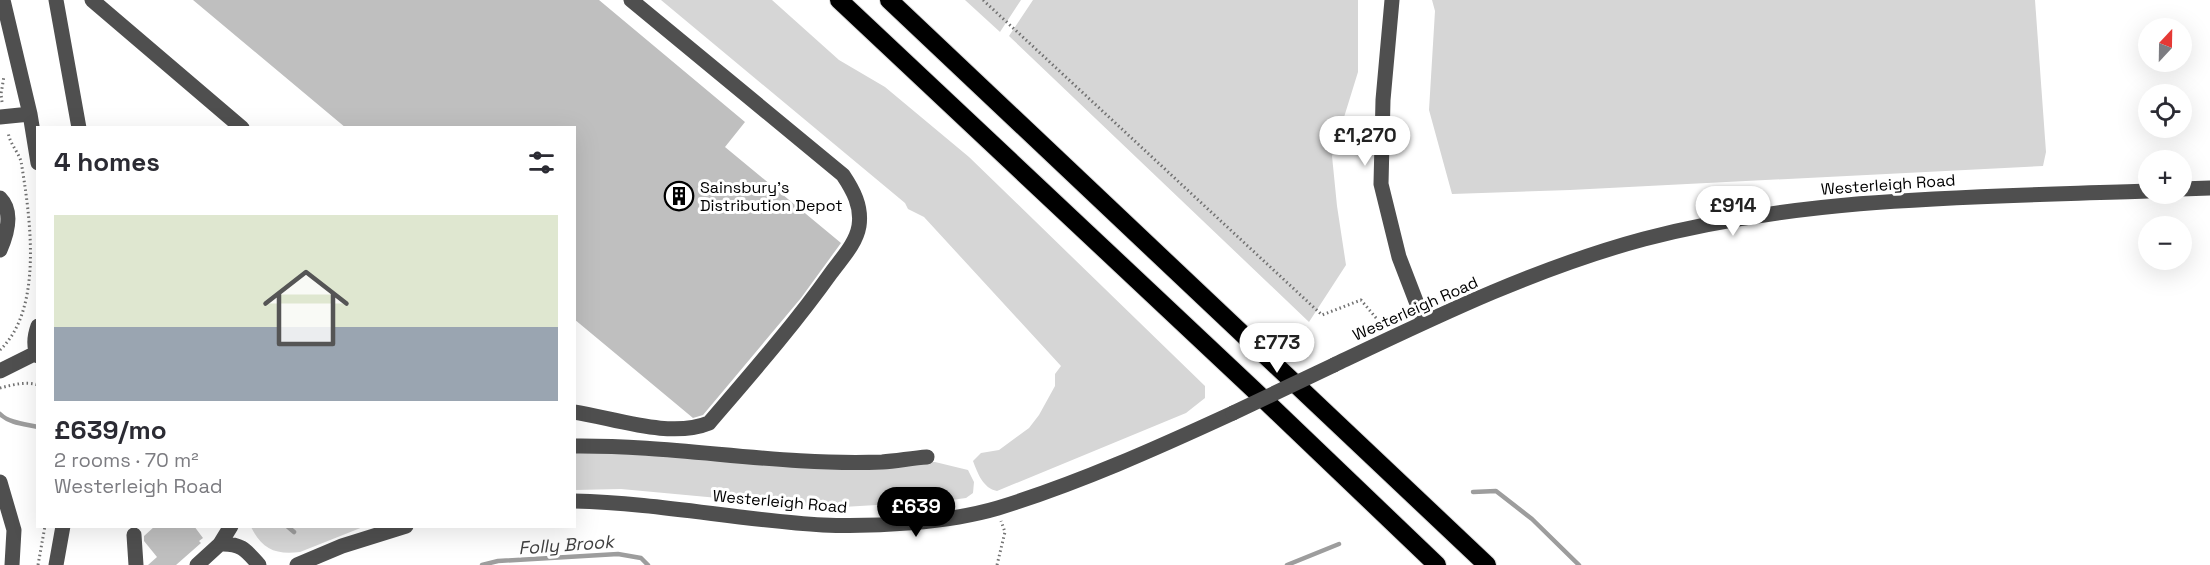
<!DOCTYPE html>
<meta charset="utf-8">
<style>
body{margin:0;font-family:"Space Grotesk",sans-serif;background:#f7f7f7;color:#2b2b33;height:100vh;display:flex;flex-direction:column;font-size:22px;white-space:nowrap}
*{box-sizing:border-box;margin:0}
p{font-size:20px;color:#7c7c81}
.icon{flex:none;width:33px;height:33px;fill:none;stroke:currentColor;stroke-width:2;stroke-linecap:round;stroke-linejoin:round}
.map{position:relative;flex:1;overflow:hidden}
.details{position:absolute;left:36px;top:126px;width:540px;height:402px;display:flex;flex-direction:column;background:#fff;border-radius:0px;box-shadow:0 6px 24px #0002}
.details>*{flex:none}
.needle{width:39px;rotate:22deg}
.controls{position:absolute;left:2138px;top:18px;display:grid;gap:12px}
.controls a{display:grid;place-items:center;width:54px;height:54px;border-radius:50%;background:#fff;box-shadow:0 6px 24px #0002;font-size:30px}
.price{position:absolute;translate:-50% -51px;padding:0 14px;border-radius:21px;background:#fff;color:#222;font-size:20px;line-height:39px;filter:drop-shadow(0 2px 3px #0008)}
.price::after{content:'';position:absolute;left:50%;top:36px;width:18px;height:14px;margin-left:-9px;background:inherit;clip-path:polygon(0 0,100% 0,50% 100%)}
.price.active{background:#000;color:#fff}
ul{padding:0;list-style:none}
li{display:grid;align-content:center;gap:12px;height:318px;padding:0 18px}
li+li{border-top:2px solid #e1e1e2}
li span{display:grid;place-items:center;height:186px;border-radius:0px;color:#555}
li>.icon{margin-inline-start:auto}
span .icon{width:108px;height:108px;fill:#fffc;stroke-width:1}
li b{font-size:26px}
h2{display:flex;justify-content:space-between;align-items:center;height:72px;padding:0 18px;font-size:26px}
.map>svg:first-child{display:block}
.green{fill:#d6d6d6}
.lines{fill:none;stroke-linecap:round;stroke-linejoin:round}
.stream{stroke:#9d9d9d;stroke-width:4.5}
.building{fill:#bfbfbf}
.highway-casing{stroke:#dbdbdb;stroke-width:20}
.path{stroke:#717171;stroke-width:3;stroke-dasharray:1.5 3;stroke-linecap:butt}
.minor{stroke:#4f4f4f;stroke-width:15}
.highway{stroke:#000;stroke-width:18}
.minor-bridge{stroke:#4f4f4f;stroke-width:15}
.labels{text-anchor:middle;stroke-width:6;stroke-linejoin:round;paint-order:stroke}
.street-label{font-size:16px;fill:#000;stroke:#fff}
.poi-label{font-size:16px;fill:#000;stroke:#fff;text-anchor:start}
.water-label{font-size:18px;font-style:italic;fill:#3e3e3e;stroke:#fff}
</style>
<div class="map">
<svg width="2210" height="565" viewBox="0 0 2210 565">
<rect width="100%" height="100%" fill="#fff"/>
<path class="green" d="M661 0H772L839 60 885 87 969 157 1205 386V398L1186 413 997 491C983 488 978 474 973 461L981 453 999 450 1029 428 1039 415 1055 386V374L1061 366 924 217 908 209 905 203Z
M965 0H1021L1000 32Z
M1033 0H1358V72L1332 156 1337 206 1346 265 1309 322 1009 36Z
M1432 0H2035L2046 152 2043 166 1570 190 1452 194 1429 110 1435 11Z
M574 452 897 464 935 462 968 470 974 482 973 493 966 498 944 501 826 508 621 489 575 490Z
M251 527V526L363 527 300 552C275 555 262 549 251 527Z"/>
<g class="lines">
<path class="stream" d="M0 414C9 423 25 424 38 427
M1473 492 1496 491 1532 519 1579 565
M287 526 294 532
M482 565 498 561 618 554 641 558 648 565
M1287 565 1339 544"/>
</g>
<path class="building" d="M193 0H599L745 122 725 147 841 243 801 298 703 415 693 418 574 319V128H346Z
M155 526H194L203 538 199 541 201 543 176 565H148L157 557 144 541V536Z"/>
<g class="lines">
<g class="highway-casing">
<path id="highway" d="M839 0 1253 389 1437 565
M889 0 1487 565"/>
</g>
<path class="path" d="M983 0 1322 315 1361 300 1382 325
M2 102 1 94 4 76
M0 350C44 308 30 216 21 161 17 150 10 144 8 132
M0 388C12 385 26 381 38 385
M38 565 45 526
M997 565 1005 532 1001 521"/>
<path class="minor" d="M3 0 30 114 38 163
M56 0 79 128
M92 0 242 128
M1392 0 1383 100 1381 184 1399 257 1424 322
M0 117 30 114
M2181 189 2210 188
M0 198C14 212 7 234 0 250
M38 326C34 337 33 346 38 356
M1334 365C1435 317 1536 268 1644 239 1809 196 1979 197 2148 191
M0 371 36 353
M574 412C614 418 670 439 709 423 751 374 794 325 831 273 841 259 856 244 859 226 862 206 853 190 843 175L631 0
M574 446C677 445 779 466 882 462 897 461 912 458 927 457
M0 482 14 530 12 565
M574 501C658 503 739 520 823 525 875 527 947 523 998 508 1079 483 1157 448 1233 413
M134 535 136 565
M220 544C241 543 246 550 259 565
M56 565 63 526
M197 565 220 544 231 526
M297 565 342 546 406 526"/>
<use href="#highway" class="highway"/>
<path class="minor-bridge" d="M1233 413 1334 365"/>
</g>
<defs>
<g id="building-ring" transform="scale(1.5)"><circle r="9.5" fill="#fff" stroke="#000" stroke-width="1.5"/><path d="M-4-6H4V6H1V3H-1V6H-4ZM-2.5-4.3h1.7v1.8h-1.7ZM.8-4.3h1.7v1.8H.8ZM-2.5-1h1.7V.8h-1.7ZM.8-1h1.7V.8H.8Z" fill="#000"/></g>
</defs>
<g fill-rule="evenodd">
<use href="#building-ring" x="679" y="196"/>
</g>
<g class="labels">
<g class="street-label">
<text transform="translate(1888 184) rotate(-4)" y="6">Westerleigh Road</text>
<text transform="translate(1415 308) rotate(-24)" y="6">Westerleigh Road</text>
<text transform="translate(780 501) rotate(5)" y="6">Westerleigh Road</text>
</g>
<g class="poi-label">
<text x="700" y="193">Sainsbury's<tspan x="700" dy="18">Distribution Depot</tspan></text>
</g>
<g class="water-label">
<text transform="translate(566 545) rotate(-4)" y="6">Folly Brook</text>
</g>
</g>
</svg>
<div class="controls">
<a><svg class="needle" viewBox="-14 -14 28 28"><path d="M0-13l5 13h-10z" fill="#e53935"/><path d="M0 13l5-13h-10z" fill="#7c7c81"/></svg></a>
<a><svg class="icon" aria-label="locate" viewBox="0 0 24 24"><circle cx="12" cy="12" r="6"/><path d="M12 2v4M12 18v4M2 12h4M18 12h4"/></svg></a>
<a>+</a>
<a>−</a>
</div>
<b class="price" style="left:1365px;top:167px">£1,270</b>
<b class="price" style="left:1733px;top:237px">£914</b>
<b class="price" style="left:1277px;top:374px">£773</b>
<b class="price active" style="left:916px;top:538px">£639</b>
<section class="details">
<h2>4 homes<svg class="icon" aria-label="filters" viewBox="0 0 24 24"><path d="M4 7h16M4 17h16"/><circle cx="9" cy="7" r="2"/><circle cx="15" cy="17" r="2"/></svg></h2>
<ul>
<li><span style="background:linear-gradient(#dfe7d0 60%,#9aa5b1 0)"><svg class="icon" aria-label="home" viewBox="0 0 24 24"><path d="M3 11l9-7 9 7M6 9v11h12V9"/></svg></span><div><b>£639/mo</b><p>2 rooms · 70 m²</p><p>Westerleigh Road</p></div></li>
</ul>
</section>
</div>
